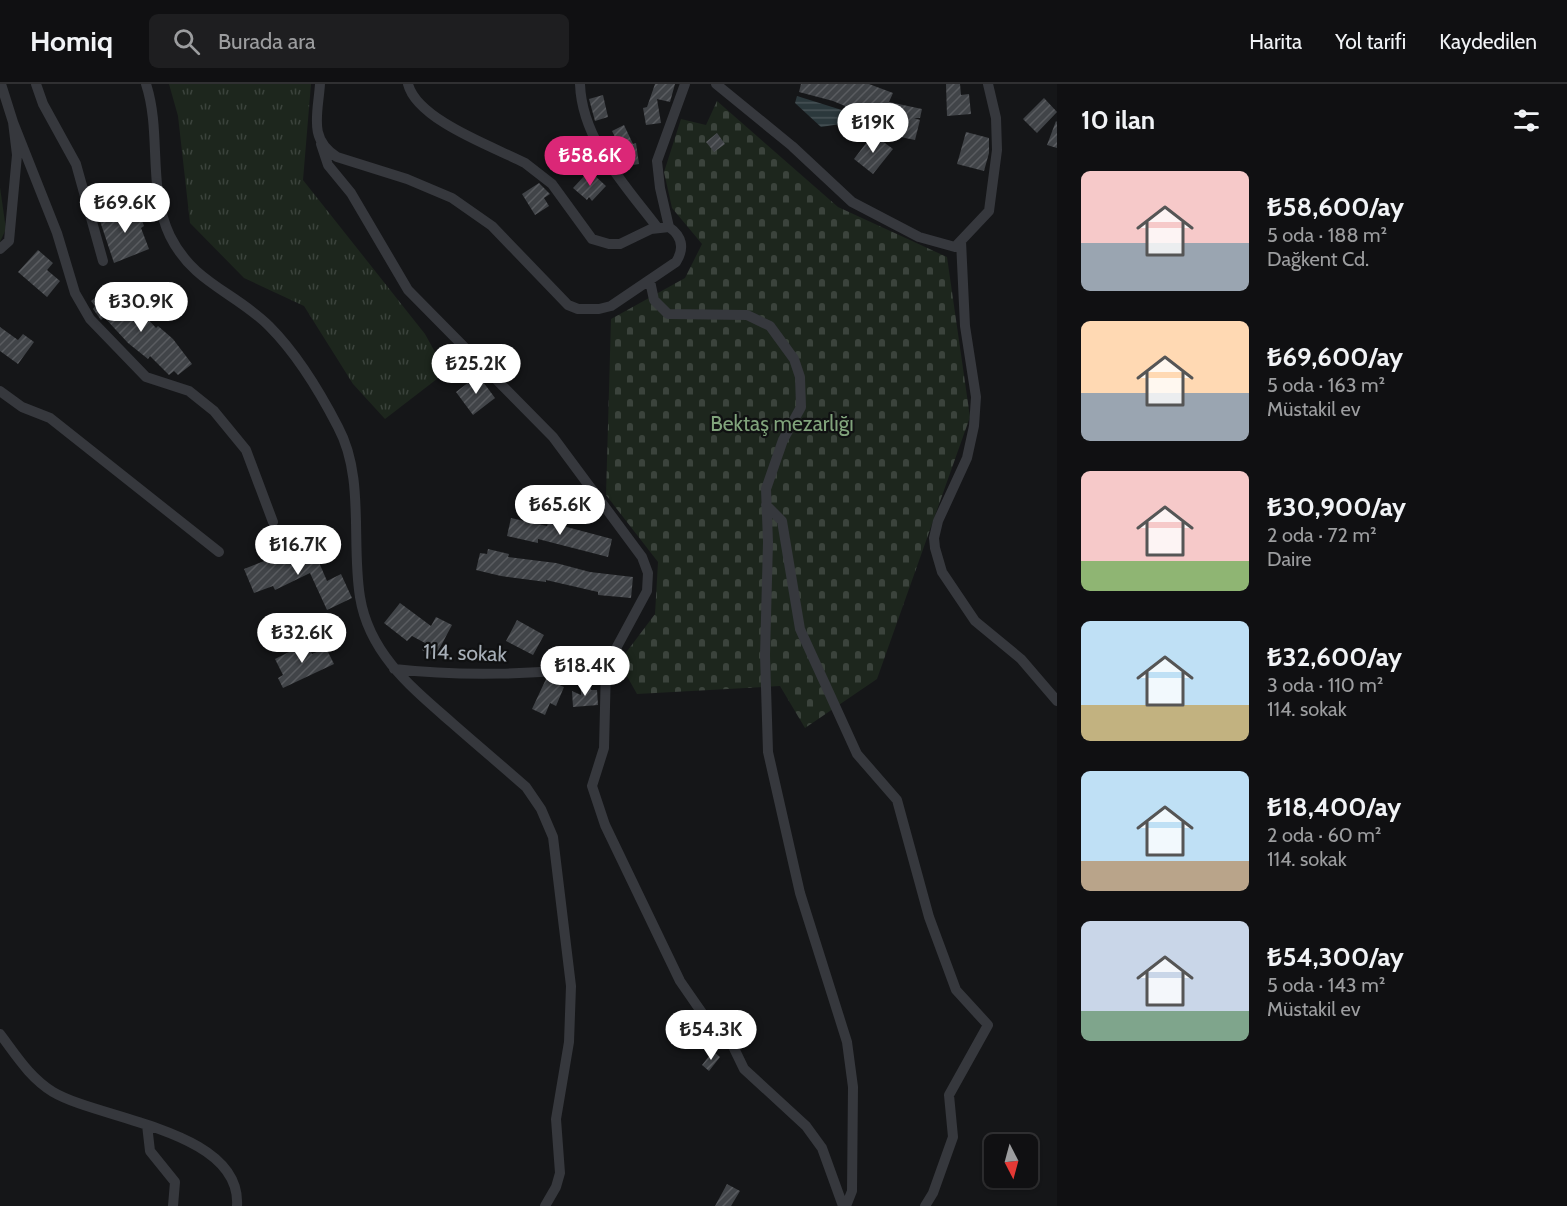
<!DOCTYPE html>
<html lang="tr">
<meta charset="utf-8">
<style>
body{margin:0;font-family:Cabin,sans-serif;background:#1e1e20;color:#f1f3f6;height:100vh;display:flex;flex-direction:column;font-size:22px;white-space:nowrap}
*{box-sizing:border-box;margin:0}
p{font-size:20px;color:#9c9d9f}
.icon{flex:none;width:33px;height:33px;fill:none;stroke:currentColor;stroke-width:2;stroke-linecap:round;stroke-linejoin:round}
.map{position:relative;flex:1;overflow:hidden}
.drawer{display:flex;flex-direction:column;background:#101012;width:510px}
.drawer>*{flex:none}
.needle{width:39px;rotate:174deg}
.controls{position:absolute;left:984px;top:1050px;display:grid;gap:12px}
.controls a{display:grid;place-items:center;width:54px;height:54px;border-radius:9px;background:#101012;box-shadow:0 2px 4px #0004,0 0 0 2px #303032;font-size:30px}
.price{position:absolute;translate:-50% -51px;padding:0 14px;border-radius:21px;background:#fff;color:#222;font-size:20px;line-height:39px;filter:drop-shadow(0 2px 3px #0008)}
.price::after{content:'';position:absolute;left:50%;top:36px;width:18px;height:14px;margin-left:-9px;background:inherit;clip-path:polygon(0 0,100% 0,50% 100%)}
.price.active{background:#db2777;color:#fff}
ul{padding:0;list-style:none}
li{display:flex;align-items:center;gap:18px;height:150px;padding:0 24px}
li span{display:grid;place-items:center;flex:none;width:168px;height:120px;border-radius:9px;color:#555}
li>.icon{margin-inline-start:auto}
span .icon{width:72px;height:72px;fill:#fffc;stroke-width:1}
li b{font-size:26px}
h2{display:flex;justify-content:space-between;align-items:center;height:72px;padding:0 24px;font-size:26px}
header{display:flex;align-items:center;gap:36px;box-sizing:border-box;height:84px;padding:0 30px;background:#101012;border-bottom:2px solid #303032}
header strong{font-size:28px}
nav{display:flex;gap:33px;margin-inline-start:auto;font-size:21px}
.search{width:420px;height:54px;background:#1e1e20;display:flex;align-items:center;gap:15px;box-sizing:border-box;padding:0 21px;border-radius:9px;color:#9c9d9f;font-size:22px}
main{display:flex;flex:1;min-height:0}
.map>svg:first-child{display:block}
.grass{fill:url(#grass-tufts)}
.cemetery{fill:url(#cemetery-stones)}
.green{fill:#1d261d}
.water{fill:url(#water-rules)}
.building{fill:url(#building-hatch)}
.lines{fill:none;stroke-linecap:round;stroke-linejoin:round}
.minor{stroke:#36383d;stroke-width:10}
.labels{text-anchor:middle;stroke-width:4.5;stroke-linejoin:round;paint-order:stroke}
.park-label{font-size:21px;fill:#81a47c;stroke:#101112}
.street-label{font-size:21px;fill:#a7afb8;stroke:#101112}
</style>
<header>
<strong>Homiq</strong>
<div class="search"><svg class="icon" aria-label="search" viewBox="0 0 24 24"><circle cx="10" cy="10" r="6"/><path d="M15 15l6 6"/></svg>Burada ara</div>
<nav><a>Harita</a><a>Yol tarifi</a><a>Kaydedilen</a></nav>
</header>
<main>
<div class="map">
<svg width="1057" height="1122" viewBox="0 0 1057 1122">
<defs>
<pattern id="grass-tufts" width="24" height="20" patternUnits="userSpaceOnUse" patternTransform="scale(1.5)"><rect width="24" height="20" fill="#1d261d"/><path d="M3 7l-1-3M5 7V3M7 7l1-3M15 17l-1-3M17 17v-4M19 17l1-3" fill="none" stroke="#3b433c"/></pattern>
<pattern id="cemetery-stones" width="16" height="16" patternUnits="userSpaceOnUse" patternTransform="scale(1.5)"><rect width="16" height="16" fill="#1d261d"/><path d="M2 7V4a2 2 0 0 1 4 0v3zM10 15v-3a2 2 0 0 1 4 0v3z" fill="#3b433c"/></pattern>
<pattern id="water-rules" width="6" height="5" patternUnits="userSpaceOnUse" patternTransform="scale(1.5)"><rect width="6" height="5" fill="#2b383c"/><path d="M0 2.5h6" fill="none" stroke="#475256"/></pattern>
<pattern id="building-hatch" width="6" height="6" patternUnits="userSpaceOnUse" patternTransform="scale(1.5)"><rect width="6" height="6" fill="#414448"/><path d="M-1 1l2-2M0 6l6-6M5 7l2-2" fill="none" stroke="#5a5c60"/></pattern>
</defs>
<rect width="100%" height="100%" fill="#151618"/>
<path class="grass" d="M169 0H311L303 96 425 250 446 288 385 335 353 300 304 222 244 194 190 139 178 32Z"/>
<path class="cemetery" d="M717 17 838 123 947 173 970 333 877 595 805 644 780 602 637 610 619 578 655 530 658 478 606 411 611 235 685 194 702 160 672 124 664 88 681 35 706 41Z"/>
<path class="green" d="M0 103 6 145 0 158Z"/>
<path class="water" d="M797 12 861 32 859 37 821 43 795 19Z"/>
<path class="building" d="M655 0H675L670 18 657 15 661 39 646 41 643 24 647 23Z
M801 0H869L893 9 889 18 922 25 920 34H914L920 36 915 56 891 51 893 42 833 17 799 8Z
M946 0H960L961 11 969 10 971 30 947 32Z
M603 11 608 33 595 37 589 15Z
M1044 14 1057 28 1037 49 1023 35Z
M1056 37 1057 38V64L1047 61Z
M624 41 633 60 636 59 639 80 621 83 618 59 612 47Z
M966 48 989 54V69L984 87 957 80Z
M717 49 725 60 714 68 706 58Z
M873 50 893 65 873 90 854 75Z
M587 89 591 93 593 90 606 102 592 117 589 113 587 116 573 104Z
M539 99 550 110 544 114 549 122 535 131 522 110Z
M137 122 144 142 141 144 149 165 114 179 100 137Z
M38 166 53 179 47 186 60 197 47 213 18 188Z
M109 203 129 228 136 222 156 244 158 242 173 255 192 280 178 291 174 287 169 291 150 272 148 275 128 259 104 233 101 236 93 225 95 222 91 217Z
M0 243 18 256 23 250 34 258 18 280 0 267Z
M478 291 495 314 473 331 456 308Z
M511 434 547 442 548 438 612 455 608 473 538 455V459L507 452Z
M312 462 327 497 341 490 352 514 327 526 310 489 275 506 273 502 254 509 244 485 282 470 284 474Z
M488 465 509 470 508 473 556 479 590 488 633 493 631 514 598 511V508L546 496V498L501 492 476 486 480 469 487 470Z
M400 519 431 542 436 533 452 541 435 573 422 566 425 559 412 552 407 557 384 539Z
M517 536 544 551 533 571 506 557Z
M307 559 312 570 326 564 334 580 283 604 278 594 283 591 275 575Z
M546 595 564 603 556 622 550 619 545 631 532 625Z
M591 601V606H597L598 621 573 623 572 607 581 611V602Z
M713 967 720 973 709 987 702 981Z
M727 1100 740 1107 731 1122H715Z"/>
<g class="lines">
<path class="minor" d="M36 0 43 20 76 80 103 177
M146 0C162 49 147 104 170 152 193 199 235 208 269 242 297 270 320 308 338 343 365 393 351 458 360 513 369 569 411 603 451 638 476 660 501 681 526 703L541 725 553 753 571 902 569 958 556 1035 560 1089 556 1103 545 1122
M320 0C318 30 308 55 337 73L407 95 452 114 492 142 568 221 578 225H599L611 222 676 178C685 164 682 152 669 143L651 145 620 160H609L592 155 552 100 525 79C494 63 417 36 408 0
M580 0C582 56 625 101 657 143
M716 0 792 62 852 118 919 153 955 163 989 127 997 66 996 34 988 0
M13 38 57 149 75 209 90 235 146 293 189 307 214 327 246 366 273 438
M321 60 328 81 351 109 408 206 553 353 642 473 648 489 647 507 606 583 604 664 592 702 605 741 680 897 716 949 730 956 744 985 806 1042 822 1064 843 1122
M669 143 660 104 657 77 685 0
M961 157 965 242 976 313 974 342 967 374 938 437 934 454 935 464 942 488 975 537 1021 575 1057 617
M0 165 9 157 17 71 13 38 1 0
M650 197 654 216 668 230 747 231 770 242 794 275 800 293 801 323 783 356 766 405 768 458 765 571 768 668 800 809 847 958 853 1003 852 1107 846 1122
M0 307 22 323 50 334 219 468
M766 421 782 437 800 545 857 670 897 716 929 833 956 906 988 941 949 1011 953 1053 933 1109 925 1122
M394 585C465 593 534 590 606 583
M0 950C16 971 29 993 53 1008 100 1036 242 1046 237 1122
M147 1041 150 1067 175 1098 173 1122"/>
</g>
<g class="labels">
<g class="park-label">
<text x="782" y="347">Bektaş mezarlığı</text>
</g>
<g class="street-label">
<text transform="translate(465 569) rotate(2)" y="7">114. sokak</text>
</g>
</g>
</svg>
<div class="controls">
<a><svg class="needle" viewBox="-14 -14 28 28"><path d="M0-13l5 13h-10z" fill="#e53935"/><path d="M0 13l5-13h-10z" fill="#9c9d9f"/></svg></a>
</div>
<b class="price" style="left:873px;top:70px">₺19K</b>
<b class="price active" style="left:590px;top:103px">₺58.6K</b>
<b class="price" style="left:125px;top:150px">₺69.6K</b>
<b class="price" style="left:141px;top:249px">₺30.9K</b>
<b class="price" style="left:476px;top:311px">₺25.2K</b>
<b class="price" style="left:560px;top:452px">₺65.6K</b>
<b class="price" style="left:298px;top:492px">₺16.7K</b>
<b class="price" style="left:302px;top:580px">₺32.6K</b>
<b class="price" style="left:585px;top:613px">₺18.4K</b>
<b class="price" style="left:711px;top:977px">₺54.3K</b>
</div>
<section class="drawer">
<h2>10 ilan<svg class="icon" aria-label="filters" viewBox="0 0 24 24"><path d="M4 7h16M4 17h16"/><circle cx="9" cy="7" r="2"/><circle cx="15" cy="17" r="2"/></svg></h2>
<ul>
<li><span style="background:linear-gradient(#f6c9c9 60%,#9aa5b1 0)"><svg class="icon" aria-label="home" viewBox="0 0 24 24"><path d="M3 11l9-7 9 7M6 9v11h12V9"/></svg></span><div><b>₺58,600/ay</b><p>5 oda · 188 m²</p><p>Dağkent Cd.</p></div></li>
<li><span style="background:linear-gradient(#ffd9b3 60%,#9aa5b1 0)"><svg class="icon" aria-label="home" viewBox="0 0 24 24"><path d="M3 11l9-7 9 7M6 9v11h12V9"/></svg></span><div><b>₺69,600/ay</b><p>5 oda · 163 m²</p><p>Müstakil ev</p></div></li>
<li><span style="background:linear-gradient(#f6c9c9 75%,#8fb573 0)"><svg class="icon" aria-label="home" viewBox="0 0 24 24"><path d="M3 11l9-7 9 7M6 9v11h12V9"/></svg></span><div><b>₺30,900/ay</b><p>2 oda · 72 m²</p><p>Daire</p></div></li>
<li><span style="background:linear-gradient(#bfe0f5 70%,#c2b280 0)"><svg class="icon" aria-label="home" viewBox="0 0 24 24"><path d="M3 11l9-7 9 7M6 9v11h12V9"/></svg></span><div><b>₺32,600/ay</b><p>3 oda · 110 m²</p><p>114. sokak</p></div></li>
<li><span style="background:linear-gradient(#bfe0f5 75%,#b9a48a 0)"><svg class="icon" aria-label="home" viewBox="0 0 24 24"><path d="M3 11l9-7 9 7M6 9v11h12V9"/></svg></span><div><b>₺18,400/ay</b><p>2 oda · 60 m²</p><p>114. sokak</p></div></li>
<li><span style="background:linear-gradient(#c9d6e8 75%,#7fa58c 0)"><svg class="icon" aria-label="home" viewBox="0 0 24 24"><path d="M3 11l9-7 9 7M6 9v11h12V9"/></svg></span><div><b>₺54,300/ay</b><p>5 oda · 143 m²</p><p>Müstakil ev</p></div></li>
</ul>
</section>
</main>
